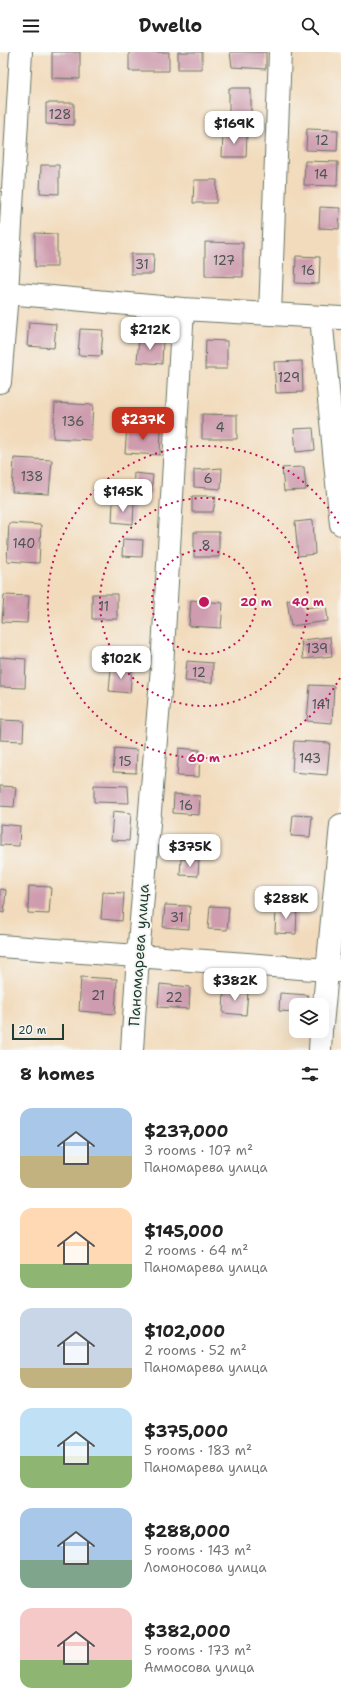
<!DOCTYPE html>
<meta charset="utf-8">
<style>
body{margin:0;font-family:"Shantell Sans",sans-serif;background:#f6f6f6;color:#222;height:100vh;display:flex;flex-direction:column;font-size:15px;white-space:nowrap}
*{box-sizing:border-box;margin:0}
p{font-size:13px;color:#767676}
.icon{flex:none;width:22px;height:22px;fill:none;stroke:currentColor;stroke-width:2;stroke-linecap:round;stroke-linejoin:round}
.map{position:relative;height:998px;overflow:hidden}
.sheet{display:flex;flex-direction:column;background:#fff;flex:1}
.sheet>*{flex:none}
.buttons{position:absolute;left:289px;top:946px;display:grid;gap:8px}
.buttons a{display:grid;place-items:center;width:40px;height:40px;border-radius:8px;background:#fff;box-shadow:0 4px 16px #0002;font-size:20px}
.scale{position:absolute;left:12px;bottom:10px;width:52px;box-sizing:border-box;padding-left:4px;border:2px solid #1f3d34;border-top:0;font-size:11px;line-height:14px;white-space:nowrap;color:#1f3d34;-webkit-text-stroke:3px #f6f6f2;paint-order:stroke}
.price{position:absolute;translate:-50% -34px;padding:0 9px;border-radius:8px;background:#fff;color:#222;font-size:13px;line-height:26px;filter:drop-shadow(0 1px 2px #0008)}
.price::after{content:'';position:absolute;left:50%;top:24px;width:12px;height:9px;margin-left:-6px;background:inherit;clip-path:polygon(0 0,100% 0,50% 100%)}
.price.selected{background:#c8321e;color:#fff}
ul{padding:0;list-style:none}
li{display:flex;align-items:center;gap:12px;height:100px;padding:0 20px}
li span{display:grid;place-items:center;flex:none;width:112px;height:80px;border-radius:12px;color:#555}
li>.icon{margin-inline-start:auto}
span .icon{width:48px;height:48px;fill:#fffc;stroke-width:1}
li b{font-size:17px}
h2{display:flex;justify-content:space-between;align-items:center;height:48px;padding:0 20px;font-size:17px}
header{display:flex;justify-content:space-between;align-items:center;height:52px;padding:0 20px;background:#fff;font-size:18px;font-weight:700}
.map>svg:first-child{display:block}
.building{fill:#ce9cae}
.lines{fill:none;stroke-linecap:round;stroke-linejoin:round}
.minor-casing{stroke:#697464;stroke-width:24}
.minor{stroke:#fff;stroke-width:22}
.ring{fill:none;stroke:#c2185b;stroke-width:2;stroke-dasharray:2 4}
.labels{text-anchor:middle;stroke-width:4;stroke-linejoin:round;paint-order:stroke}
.number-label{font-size:13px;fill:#4b5552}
.street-label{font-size:15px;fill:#1f3d34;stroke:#f6f6f2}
.centre{fill:#c2185b;stroke:#f6f6f2;stroke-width:2}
.ring-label{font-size:12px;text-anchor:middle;font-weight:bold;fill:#c2185b;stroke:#f6f6f2;stroke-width:4;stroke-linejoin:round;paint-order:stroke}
</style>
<header><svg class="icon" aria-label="menu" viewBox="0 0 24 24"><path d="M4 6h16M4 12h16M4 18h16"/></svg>Dwello<svg class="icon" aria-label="search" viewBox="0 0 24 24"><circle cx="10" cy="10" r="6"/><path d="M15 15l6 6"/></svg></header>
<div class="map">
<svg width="341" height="998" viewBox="0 0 341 998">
<rect width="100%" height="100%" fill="#f6f6f2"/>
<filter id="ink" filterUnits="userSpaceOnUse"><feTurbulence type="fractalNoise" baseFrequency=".025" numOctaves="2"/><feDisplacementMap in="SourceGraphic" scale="8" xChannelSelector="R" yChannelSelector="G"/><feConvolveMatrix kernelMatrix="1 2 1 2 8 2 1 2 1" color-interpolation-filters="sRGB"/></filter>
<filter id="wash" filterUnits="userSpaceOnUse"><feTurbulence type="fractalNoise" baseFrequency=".012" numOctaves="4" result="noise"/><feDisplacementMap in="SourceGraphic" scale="16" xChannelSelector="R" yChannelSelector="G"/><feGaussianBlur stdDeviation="0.9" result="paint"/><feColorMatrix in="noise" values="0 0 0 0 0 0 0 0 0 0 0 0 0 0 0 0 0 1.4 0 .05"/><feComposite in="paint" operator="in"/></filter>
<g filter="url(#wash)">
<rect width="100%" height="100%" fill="#f2dbbc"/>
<g id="blocks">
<path class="building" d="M52 0H80V27L52 26Z
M129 0H169V19H129Z
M178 0H202V17H178Z
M230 0H266V17L232 15Z
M229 36H251V62H229Z
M46 51H74V73L46 72Z
M307 77 338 78 337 99 306 98Z
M223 81 247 82 246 105H222Z
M305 109 338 110 337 134 304 133Z
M41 113H59V142L40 141Z
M194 128H217L216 151H193Z
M320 155 340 156 339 177 319 176Z
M35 181 57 182V215H35Z
M205 190 243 191V225L205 224Z
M131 202H154L153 222H131Z
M296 204 320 205 319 232 295 231Z
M29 270 56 272 54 296 27 294Z
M80 277 103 278 101 304 78 303Z
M139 285 163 287 162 312 137 310Z
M206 288 227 289V317H205Z
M302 309 303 340 276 341 274 310Z
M55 351 93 353 91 388 53 386Z
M202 362 237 363V387H202Z
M127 374 161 376 160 403 125 401Z
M313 376 315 398 296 400 294 377Z
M14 406 52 408 49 442 12 440Z
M304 415 306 438 284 439 282 416Z
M222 416 221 437 194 435V418Z
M134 421 153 423 151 442 133 441Z
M192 444H216L213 460H192Z
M113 450 134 451 133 472 112 470Z
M313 468 315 502 298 504 295 470Z
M9 471 41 473 39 511 7 509Z
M194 480H219V505H194Z
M123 487 143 488 142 505 122 504Z
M92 542H117V567H92Z
M4 543 29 544 27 571 2 570Z
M304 546 306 556 326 553 328 569 291 574 287 548Z
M191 548 223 551 221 576 189 574Z
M330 585 332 604 303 607 301 588Z
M0 605 26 607 25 636 0 635Z
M187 609 213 611 212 631 185 629Z
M111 616 132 617 130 641 109 639Z
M310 633 334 634 332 671 307 669Z
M1 668 24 669 23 689 0 688Z
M294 689 330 691 327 723 292 720Z
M115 696 137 698 136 721 113 720Z
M179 696 200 698 199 725 177 724Z
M94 733 128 734 129 751 94 750Z
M0 734 16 735 14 755 0 754Z
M174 742 200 744 199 763 173 761Z
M113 759 131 761 129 789 111 788Z
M293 763 312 764 310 785 291 784Z
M0 772 20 774 19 794 0 793Z
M181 807 199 808 198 824 180 823Z
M29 834 51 835 49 862 28 861Z
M0 837 6 838 4 861 0 860Z
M103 840 124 841 122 869 101 867Z
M165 853 190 854 189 877 163 875Z
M210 854 229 855 227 878 208 877Z
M276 854 297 856 296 882 275 881Z
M81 925 117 927 115 962 79 959Z
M160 932 190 935 189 957 158 955Z
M224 938 248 940 246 963 223 961Z
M280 941 308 943 307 953H296V960L279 959Z"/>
</g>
</g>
<g filter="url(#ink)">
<use href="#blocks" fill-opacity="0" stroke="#697464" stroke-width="1"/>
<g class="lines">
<g class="minor-casing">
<path id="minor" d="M7 241 183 257 341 266
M270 262 280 0
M321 265 341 472
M0 330 7 241 21 0
M0 894 341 919
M322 973 341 773
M132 998 138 904 162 615 183 257
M320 998 321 979"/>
</g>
<use href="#minor" class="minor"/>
</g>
</g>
<g class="ring">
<circle cx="204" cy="550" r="52"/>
<circle cx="204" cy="550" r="104"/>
<path d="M340 626A156 156 0 1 1 340 474"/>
</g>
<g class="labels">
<g class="number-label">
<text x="60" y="67">128</text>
<text x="322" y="93">12</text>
<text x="321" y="127">14</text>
<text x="224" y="213">127</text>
<text x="142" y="217">31</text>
<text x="308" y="223">16</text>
<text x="289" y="330">129</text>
<text x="73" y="374">136</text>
<text x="220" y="380">4</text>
<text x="32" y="429">138</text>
<text x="208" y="431">6</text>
<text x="24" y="496">140</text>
<text x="206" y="498">8</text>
<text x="104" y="559">11</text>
<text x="317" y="601">139</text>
<text x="199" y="625">12</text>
<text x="321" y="657">141</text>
<text x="310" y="711">143</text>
<text x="125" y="714">15</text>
<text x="186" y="758">16</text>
<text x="177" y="870">31</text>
<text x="98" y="948">21</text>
<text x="174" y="950">22</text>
</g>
<g class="street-label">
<text transform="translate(139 903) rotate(-86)" y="5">Паномарева улица</text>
</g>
</g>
<circle cx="204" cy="550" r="6" class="centre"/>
<g class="ring-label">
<text x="256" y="554">20 m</text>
<text x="308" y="554">40 m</text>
<text x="204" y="710">60 m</text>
</g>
</svg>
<div class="buttons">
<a><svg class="icon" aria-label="layers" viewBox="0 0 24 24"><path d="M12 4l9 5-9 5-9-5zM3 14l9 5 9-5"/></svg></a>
</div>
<div class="scale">20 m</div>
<b class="price" style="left:234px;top:93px">$169K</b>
<b class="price" style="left:150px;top:299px">$212K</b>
<b class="price selected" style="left:143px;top:389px">$237K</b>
<b class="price" style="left:123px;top:461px">$145K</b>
<b class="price" style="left:121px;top:628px">$102K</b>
<b class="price" style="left:190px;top:816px">$375K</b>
<b class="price" style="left:286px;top:868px">$288K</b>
<b class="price" style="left:235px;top:950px">$382K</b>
</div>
<section class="sheet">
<h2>8 homes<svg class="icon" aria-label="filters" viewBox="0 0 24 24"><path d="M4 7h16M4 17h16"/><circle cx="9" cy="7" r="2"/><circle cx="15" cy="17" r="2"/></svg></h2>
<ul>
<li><span style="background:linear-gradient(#a9c7e8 60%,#c2b280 0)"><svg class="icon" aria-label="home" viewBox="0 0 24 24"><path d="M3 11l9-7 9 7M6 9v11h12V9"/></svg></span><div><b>$237,000</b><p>3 rooms · 107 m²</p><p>Паномарева улица</p></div></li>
<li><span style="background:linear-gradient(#ffd9b3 70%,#8fb573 0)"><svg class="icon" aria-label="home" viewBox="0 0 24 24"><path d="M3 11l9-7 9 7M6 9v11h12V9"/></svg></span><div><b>$145,000</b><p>2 rooms · 64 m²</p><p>Паномарева улица</p></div></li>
<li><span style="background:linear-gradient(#c9d6e8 75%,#c2b280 0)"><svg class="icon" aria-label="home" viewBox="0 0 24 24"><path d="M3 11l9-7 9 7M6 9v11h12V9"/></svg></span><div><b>$102,000</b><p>2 rooms · 52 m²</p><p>Паномарева улица</p></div></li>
<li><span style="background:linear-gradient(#bfe0f5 60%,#8fb573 0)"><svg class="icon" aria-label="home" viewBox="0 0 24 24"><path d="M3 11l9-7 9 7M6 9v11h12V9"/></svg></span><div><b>$375,000</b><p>5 rooms · 183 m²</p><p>Паномарева улица</p></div></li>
<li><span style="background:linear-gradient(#a9c7e8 65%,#7fa58c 0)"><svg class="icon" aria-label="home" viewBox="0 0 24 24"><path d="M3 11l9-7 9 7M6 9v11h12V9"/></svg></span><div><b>$288,000</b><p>5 rooms · 143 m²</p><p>Ломоносова улица</p></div></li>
<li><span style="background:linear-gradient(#f6c9c9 65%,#8fb573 0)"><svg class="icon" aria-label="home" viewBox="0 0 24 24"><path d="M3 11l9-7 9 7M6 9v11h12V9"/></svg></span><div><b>$382,000</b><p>5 rooms · 173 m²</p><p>Аммосова улица</p></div></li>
</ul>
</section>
